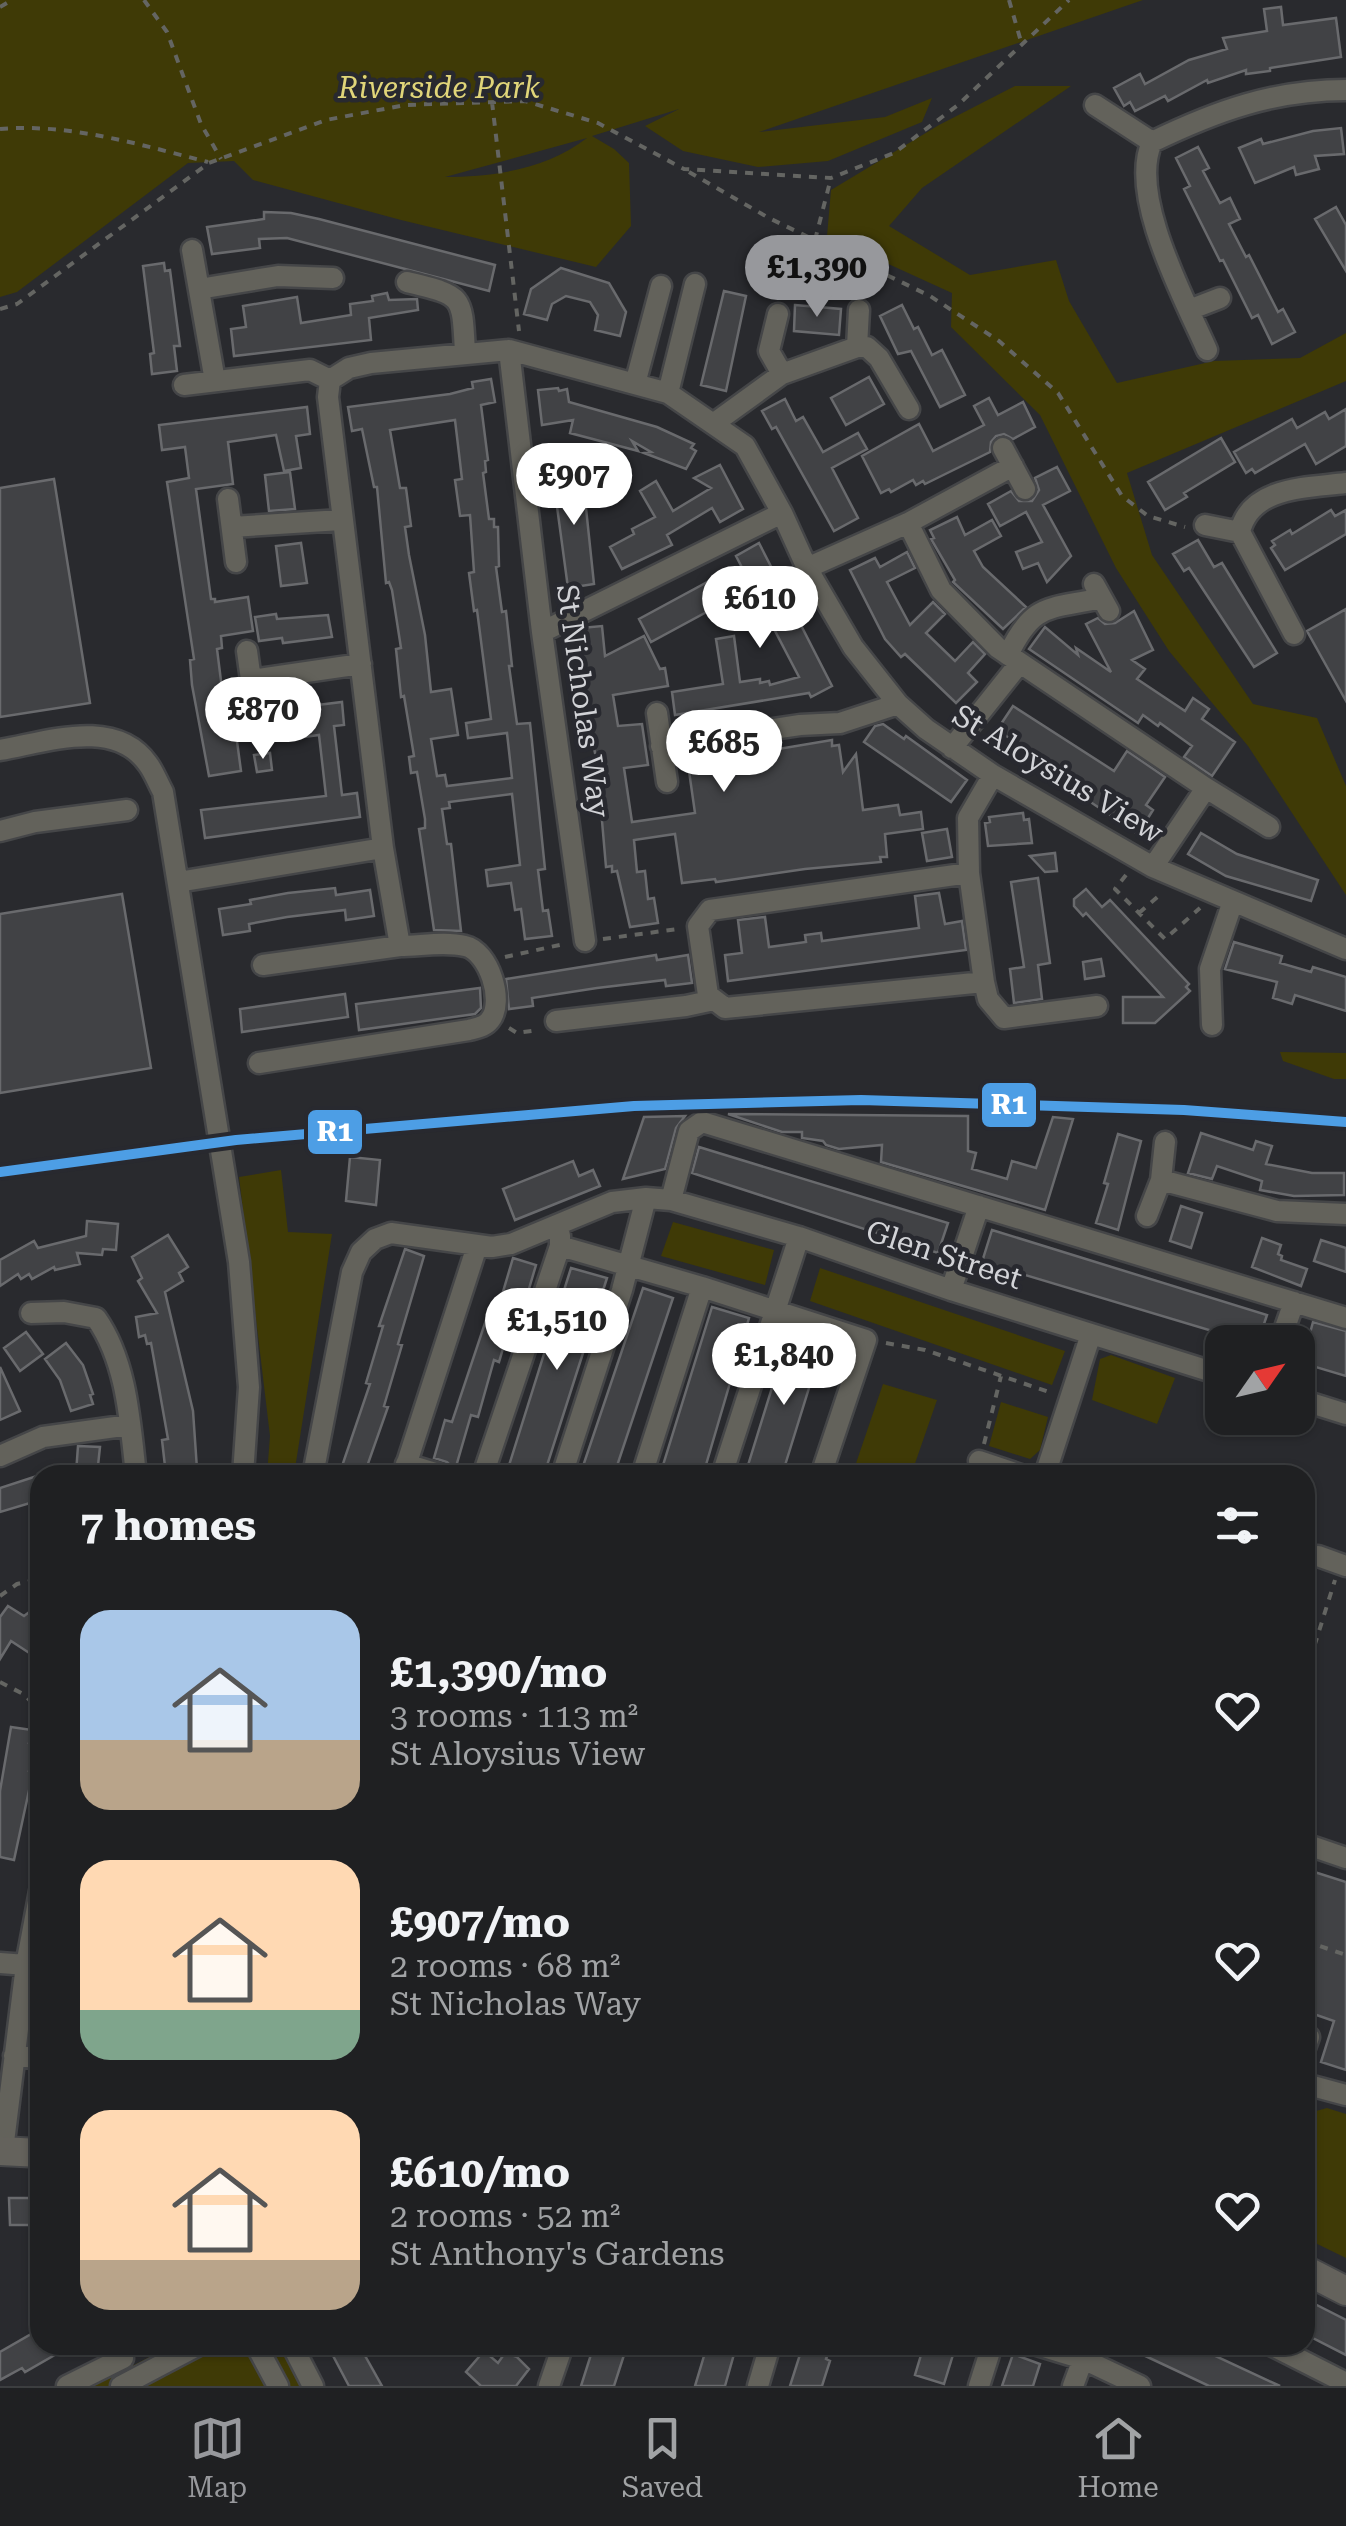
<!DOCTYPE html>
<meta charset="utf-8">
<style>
body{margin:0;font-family:"Roboto Serif",serif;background:#2c2d2f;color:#f1f3f6;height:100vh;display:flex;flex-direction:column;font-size:38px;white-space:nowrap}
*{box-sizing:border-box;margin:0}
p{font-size:32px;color:#a1a3a5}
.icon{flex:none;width:55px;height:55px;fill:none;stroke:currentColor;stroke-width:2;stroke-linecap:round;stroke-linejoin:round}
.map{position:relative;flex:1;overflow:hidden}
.side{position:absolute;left:30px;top:1465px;width:1285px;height:890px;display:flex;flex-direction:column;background:#1f2022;border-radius:30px;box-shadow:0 2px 8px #0004,0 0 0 2px #3c3e40}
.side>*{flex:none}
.needle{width:65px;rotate:56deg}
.buttons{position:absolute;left:1205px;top:1325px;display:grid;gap:20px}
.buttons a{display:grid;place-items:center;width:110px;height:110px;border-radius:20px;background:#1f2022;box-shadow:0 2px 8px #0004,0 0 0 2px #3c3e40;font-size:50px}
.price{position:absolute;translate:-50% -85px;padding:0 22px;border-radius:35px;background:#fff;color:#222;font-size:32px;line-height:65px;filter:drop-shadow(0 2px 5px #0008)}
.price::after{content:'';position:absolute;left:50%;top:60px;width:30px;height:22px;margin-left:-15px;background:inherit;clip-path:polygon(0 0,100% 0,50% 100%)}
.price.current{background:#97989c;color:#111}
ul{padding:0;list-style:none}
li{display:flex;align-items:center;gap:30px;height:250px;padding:0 50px}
li span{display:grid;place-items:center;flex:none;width:280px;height:200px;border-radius:30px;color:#555}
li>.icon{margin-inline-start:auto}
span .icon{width:120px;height:120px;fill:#fffc;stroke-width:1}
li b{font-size:42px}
h2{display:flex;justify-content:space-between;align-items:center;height:120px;padding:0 50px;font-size:42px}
.tabs{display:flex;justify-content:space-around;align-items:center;height:140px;border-top:2px solid #3c3e40;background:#1f2022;font-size:28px;color:#a1a3a5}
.tabs a{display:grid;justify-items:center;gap:5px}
.tabs .current{color:#97989c}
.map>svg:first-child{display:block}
.green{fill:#3f3a06;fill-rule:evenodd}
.building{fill:#414245;stroke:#696a6d;stroke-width:2.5;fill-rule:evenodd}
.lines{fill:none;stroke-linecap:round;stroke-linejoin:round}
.minor-casing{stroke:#454648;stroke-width:25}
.major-casing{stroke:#454648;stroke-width:32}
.path{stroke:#646562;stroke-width:4;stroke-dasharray:8 8;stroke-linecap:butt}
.minor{stroke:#63625b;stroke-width:20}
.major{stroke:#64625c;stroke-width:28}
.rail-1-casing{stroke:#28292f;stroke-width:18}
.rail-1{stroke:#4d9ee5;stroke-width:10}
.labels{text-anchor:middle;stroke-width:9;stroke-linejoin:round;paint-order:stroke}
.park-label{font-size:30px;font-style:italic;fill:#e0d579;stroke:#28292f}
.street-label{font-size:30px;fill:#d2d3d7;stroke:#28292f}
.line-badge{stroke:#28292f;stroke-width:4}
.badge-label{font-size:28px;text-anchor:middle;font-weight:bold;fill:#fff}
</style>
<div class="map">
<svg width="1346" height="2386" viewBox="0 0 1346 2386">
<rect width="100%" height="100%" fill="#292a2e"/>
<path class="green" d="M0 0H1143L759 132 885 117 932 98 922 122 828 161 758 167 683 151 645 126 679 109 592 136 614 149 629 163 631 226 596 267 401 220 253 180 234 161 188 163 17 292 0 297ZM587 138C547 169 494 177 445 177Z
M1015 86H1071L922 188 889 226 970 275 1056 260 1069 301 1117 383 1214 361 1300 358 1346 333V381L1127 473 1152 555 1253 704 1317 718 1346 786V895L1248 746 1169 651 1116 568 1040 415 951 327 952 293 827 236 831 190 939 125Z
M1280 1052 1346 1053V1079H1334L1283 1061Z
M281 1170 288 1232 332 1234 294 1475H267L270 1436 239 1177Z
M673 1222 774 1250 765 1285 661 1256Z
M820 1268 1065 1351 1052 1385 810 1301Z
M1111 1355 1175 1378 1157 1424 1092 1400 1100 1359Z
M883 1384 937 1400 911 1475H852Z
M1001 1402 1048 1417 1040 1450 1030 1459 989 1446Z
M1327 2108 1346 2114V2258L1305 2238V2114Z
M172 2345H278L301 2386H94Z"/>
<path class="building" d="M1281 7 1283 25 1336 18 1341 57 1270 68V71L1246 74V70L1208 83 1207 80 1168 101 1165 96 1135 111 1130 102 1124 106 1114 88 1140 74 1145 84 1189 60 1227 49 1223 38 1267 31 1264 9Z
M1341 128 1344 154 1315 156 1319 169 1296 175 1294 167 1255 183 1239 148 1261 139 1263 144 1313 131Z
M1198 147 1209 168 1203 171 1220 203 1230 198 1240 219 1229 224 1246 257 1249 255 1278 312 1283 309 1295 332 1272 344 1258 315 1252 318 1223 260 1220 261 1184 189 1190 186 1176 158Z
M1336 207 1346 225V271L1315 219Z
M264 212 291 213 319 219 495 265 489 291 287 238 259 239 260 248 212 254 207 227 264 219Z
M164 263 165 271 170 270 180 346H174L177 371 152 374 150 354 154 353 143 266Z
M561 268 609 283 626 312 620 336 595 330 598 315 590 302 566 296 552 304 547 320 524 314 531 289Z
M724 291 746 296 726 391 701 385Z
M387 293 389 300 417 299 418 310 369 318 371 340 234 356 231 329 246 327 243 306 297 297 301 323 351 315 350 304 373 301 372 296Z
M795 305 841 309 839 335 794 331Z
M902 305 914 329 918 327 932 355 942 350 965 395 940 407 911 351 898 354 880 316Z
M869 377 884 404 846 425 831 398Z
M491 379 495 402 481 405 488 460 485 461 486 472 483 473 489 519H494V527H498L499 566 496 567 502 612 506 611 512 666H509L517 724 530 723 545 869 538 870 543 911 548 910 552 936 525 939 521 909 515 910 511 883 488 886 486 870 520 865 512 794 449 802 450 808 442 809 447 844H451L461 931 434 930 419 829 425 828V819L417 772 411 773 409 757 414 756 404 696 401 697 396 649 401 648 392 590 389 582 386 583 377 487H374L362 429 352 431 348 407 450 394 473 388 472 382ZM455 420 462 479 455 480 460 516 470 515 474 572 469 573 474 611 477 610 491 719 466 723 468 738 507 733 512 778 447 786 445 775 437 776 431 739 458 735 451 689 431 692 425 635 409 555 405 527 411 526 406 488H400L390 430Z
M558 388 559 391 567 389 569 402 657 427 694 444 691 448 696 451 686 469 644 453 651 452 632 441 638 451 570 433 573 420 542 425 538 390Z
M989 398 998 415 1023 402 1035 427 1013 439 1004 434 996 436 991 442 990 452 925 484 923 481 916 485 913 480 891 492 889 489 881 493 862 456 919 424 933 451 984 425 974 406Z
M785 399 796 421 803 417 823 452 858 433 867 449 832 468 858 518 834 531 776 427 772 429 762 411Z
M307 407 310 434 296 436 301 468 284 471 276 435 228 442 233 484 196 489 211 599H215V602L248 597 253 631 221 636 222 648 217 649 226 721 234 719 241 771 209 776 192 685 190 660 194 659 167 482 189 478 185 447 162 450 159 425Z
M1346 409V446L1316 464 1305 444 1255 473 1252 469 1246 473 1234 452 1292 419 1297 428 1325 412 1329 419Z
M1221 438 1235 462 1184 493 1187 497 1165 510 1148 482Z
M720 465 743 509 720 522 712 508 667 535 672 545 622 569 610 547 634 534 632 529 655 517 640 491 656 481 673 511 711 488 694 478Z
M1057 467 1070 491 1043 505 1071 556 1047 582 1038 563 1023 569 1016 552 1042 542 1026 512 1000 526 988 504 1011 491 1019 501H1032L1039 490 1035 478Z
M582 470 594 584 568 588 553 477 559 476V473Z
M290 472 295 509 269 511 265 475Z
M54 479 90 703 0 717V488Z
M1331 510 1335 516 1346 510V534L1285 570 1271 548 1275 545 1272 541 1290 530 1292 534Z
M957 517 965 535 992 520 1001 536 974 551 983 567 1026 607 1003 629 953 582 955 580 931 539 934 538 930 530Z
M1198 540 1214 567 1222 563 1277 653 1254 667 1189 568 1184 571 1173 554Z
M301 543 307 583 281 586 276 546Z
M759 543 832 686 811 697 809 693 675 715 672 692 723 684 716 639 734 636 740 682 760 679V683L769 681 770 685 799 677 736 556Z
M907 552 915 568 887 582 910 625 933 602 945 614 926 633 955 661 973 642 985 654 968 673 977 682 956 703 905 654 901 657 885 639 850 570 875 558 880 567Z
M713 579 725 602 651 642 639 619Z
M1346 609V701L1307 631Z
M1134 611 1153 650 1132 660 1145 669 1137 679 1185 711 1193 698 1209 709 1202 719 1235 742 1212 776 1184 757 1192 746 1160 723 1158 726 1143 715 1138 723 1029 649 1045 627 1078 655 1076 648 1111 672 1086 624 1098 618 1105 624 1115 623Z
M276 614 277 619 328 615 332 637 283 643 282 638 259 641 255 617Z
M602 626 605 656 644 636 660 669 665 668 668 686 613 695 618 726 642 724 648 765 624 768 632 822 695 813 688 764 832 740V746L839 745 843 772 856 754 863 810 898 805 900 815 921 812 923 829 885 834 887 857H880L881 862 805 869 716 882 715 879 682 883 675 834 634 840 637 872 645 871 648 899 654 898 658 923 630 927 617 871 612 872V866L606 867 597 763 571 633 581 628Z
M342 702 344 725 334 726 342 795 357 793 360 817 205 838 201 810 326 796 319 735 273 741 269 711Z
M1013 706 1114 771 1127 751 1165 777 1146 805 1153 810 1138 834 1083 797 1088 789 997 730Z
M883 724 904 739 906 736 967 780 951 802 864 742 875 726Z
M270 753 272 770 257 772 254 755Z
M1023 813 1024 820 1029 819 1032 843 988 846 985 823 990 822 989 817Z
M947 829 952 857 927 861 922 833Z
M1201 833 1237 854 1318 880 1311 901 1226 876 1188 854Z
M1055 853 1057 871 1045 872 1030 856Z
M1038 878 1050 963 1038 965 1042 999 1014 1003 1010 969 1024 967 1011 882Z
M335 888 336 895 370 890 374 916 346 920 345 910 287 917 249 924 250 931 223 935 219 909 251 904 250 900 288 893Z
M1086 889 1102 907 1110 900 1189 984 1186 987 1190 991 1155 1023H1123V997H1163L1086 913 1083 916 1074 906V899Z
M939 893 945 924 962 921 966 950 728 981 725 955 742 953 738 920 765 917 769 947 806 942 805 935 821 933 822 941 866 935 919 928 915 896Z
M122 894 151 1068 0 1093V914Z
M1234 942 1282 956 1280 963 1311 972 1313 967 1346 977V1011L1295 995 1292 1004 1273 998 1277 982 1225 969Z
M656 955 657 960 688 955 692 983 666 986 665 980 597 988 532 998 533 1006 509 1009 506 979Z
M1101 959 1104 976 1085 979 1083 962Z
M480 988 481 1008 475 1014 359 1030 356 1004Z
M345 994 348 1017 242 1032 240 1009Z
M728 1114 968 1116V1151L976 1153 972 1169 1007 1179 1012 1161 1036 1168 1053 1117 1073 1119 1045 1210 881 1162 882 1145 839 1149 826 1145 823 1141 802 1138V1132H782Z
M685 1116 676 1128 665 1169 623 1179 644 1117Z
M1201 1133 1253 1150 1256 1141 1272 1146 1266 1164 1312 1173H1344V1195L1294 1196 1260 1190 1262 1181 1217 1166 1212 1179 1188 1173Z
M1118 1134 1141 1141 1118 1230 1096 1223 1108 1184 1104 1183Z
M699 1147 948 1223 938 1253 692 1173Z
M350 1157 380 1160 376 1205 346 1201Z
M573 1161 579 1176 593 1170 600 1186 515 1220 503 1189Z
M1181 1206 1202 1213 1191 1248 1170 1241Z
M87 1221 118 1224 116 1250 103 1249 102 1255 77 1253 80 1264 55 1270 54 1267 32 1279 29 1274 21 1279 18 1274 0 1286V1260L34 1241 38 1248 86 1236Z
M992 1230 1267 1315 1258 1342H1249L982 1262Z
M168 1235 188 1267 179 1273 183 1281 165 1292 193 1411 197 1469H193V1475H166L162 1440 168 1439 151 1343 147 1344 145 1335 139 1337 136 1317 157 1313 138 1281 142 1278 132 1257Z
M1262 1238 1281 1245 1278 1254 1282 1256 1281 1260 1307 1269 1301 1286 1252 1267Z
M1321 1240 1346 1248V1272L1314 1261Z
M405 1249 424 1256 398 1344 402 1345 384 1406 388 1407 364 1475H339L370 1384 366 1383 383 1326H379Z
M513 1258 536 1265 523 1309 500 1302Z
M571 1268 607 1278 544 1475H506Z
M643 1288 673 1298 614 1475H580Z
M712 1307 749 1318 703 1475H660Z
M489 1311 512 1318 499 1362 494 1360 478 1417 471 1415 455 1470 447 1462 434 1458 445 1420 452 1422Z
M1313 1322 1346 1331V1376L1302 1363Z
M26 1332 43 1354 20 1371 4 1348Z
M788 1336 822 1346 782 1475H745Z
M66 1343 83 1365 93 1394 90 1395 93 1404 71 1411 60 1380 45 1359Z
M0 1367 20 1411 0 1420Z
M78 1446 100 1447 97 1475 76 1473Z
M40 1475V1500L0 1512V1488Z
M8 1606 24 1616 28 1613 40 1621V1660L11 1641 0 1659V1617Z
M11 1727 32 1730 29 1743 34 1744 29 1771 33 1772 14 1860 0 1857V1791Z
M1305 1869 1346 1882V2070L1321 2062 1334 2021 1305 2011Z
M9 2198H40V2225H10Z
M1305 2299 1346 2320V2355L1305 2334Z
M40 2329V2345H72L25 2372 22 2368 0 2380V2352Z
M338 2345H359L382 2386H349L330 2350Z
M594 2345 625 2352 614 2386H581Z
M803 2345H831L826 2359 830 2361 822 2386H790Z
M924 2345H956L944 2384 915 2375Z
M1122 2345H1192L1280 2386H1209Z
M707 2346 734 2354 725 2386H695Z
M484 2351 498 2363 505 2353 517 2357 529 2369 516 2386H481L466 2372Z
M1013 2354 1040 2364 1033 2386H1002Z"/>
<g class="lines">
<g class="minor-casing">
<path id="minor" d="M1095 105 1152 142
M192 250 215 381
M407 282C464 296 462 294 465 353
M199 289 278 276 333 278
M1189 310 1220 298
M778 314 769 351 782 374
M857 347 859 310
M509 350 542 632 585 941
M1207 350C1184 298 1128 195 1152 142 1216 111 1274 90 1346 90
M635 384 661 286
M184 385 310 370 330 380 349 368 371 363 509 350 668 393 745 446 782 513 807 568 853 647 898 704 926 729 993 775 1153 867 1346 949
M668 393 695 284
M713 424 782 374 857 347H867L879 358 909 409
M1003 448 1025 489
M228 499 236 562
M908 523 1013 466
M1205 525 1240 532
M232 527 341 520
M807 568 908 523 941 590 998 648 1206 788 1153 867
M1094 584 1109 611
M542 632 782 513
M1294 634 1240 532C1250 486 1308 488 1346 483
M247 651 256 716
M1008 655C1034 601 1049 610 1101 598
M252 680 361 664
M657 713 667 782
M661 746 800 725 840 723 898 704
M952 748 1019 664
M0 750C47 742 115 717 148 764 154 772 158 783 163 792L239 1262 249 1387 243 1475
M1206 788 1269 827
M0 831 35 822 127 810
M969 873 710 910 698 926 708 995 725 1008 984 982 969 873 968 818 993 775
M178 882 383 848 328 397 330 380
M263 965 400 946 383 848
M984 982 988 999 1004 1018 1097 1006
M556 1021 686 1006 714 1000
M1212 1025 1210 969 1233 901
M259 1063 469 1030C476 1028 485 1027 490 1020 505 1002 489 951 465 946 445 941 420 946 400 946
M1161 1180 1165 1142
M671 1200 689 1131 702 1122 1346 1318
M1147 1216 1161 1180 1277 1211 1346 1214
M560 1246 702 1287 866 1340 821 1475
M951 1290 979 1206
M31 1313 64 1312 96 1318C127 1362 130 1422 136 1475
M1280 1342 1294 1302
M1298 1399 1346 1414
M0 1456 43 1437 130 1425
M979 1461 1021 1475
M406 1464 442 1475
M313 1475 352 1272 361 1252 375 1239 391 1233 492 1247 511 1244 612 1202 646 1198 671 1200 799 1237 951 1290 1222 1375
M403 1475 477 1246
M483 1475 560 1246V1235
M562 1475 622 1290 646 1198
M642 1475 702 1287
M722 1475 799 1237
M1045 1475 1091 1334
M1318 1556 1346 1566
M1305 1844 1346 1858
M0 1963 26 1965
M1305 2048 1309 2037
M14 2056 40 2058
M1305 2084 1346 2095
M3 2150 26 1965 40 1891
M256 2345 278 2386
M292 2345 313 2386
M1037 2345 1083 2359 1140 2386
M1271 2345 1346 2383
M67 2386 123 2358
M121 2386 199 2345
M549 2386 563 2345
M758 2386 770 2345
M979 2386 992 2345
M1073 2386 1083 2359"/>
</g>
<g class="major-casing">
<path id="major" d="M0 2151 40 2153
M1305 2270 1346 2291"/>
</g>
<path class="path" d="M144 0 167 32 201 124 221 159
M1009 0 1022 45
M0 7 12 0
M492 102 519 331
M0 129C70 123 141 145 208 162
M689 172 769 218 930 296 999 341 1058 393 1122 496 1148 516 1185 527
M815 240 831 178
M0 309 17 304 209 163 326 120 405 105 525 101 598 123 684 169 831 178 894 153 958 105 1069 0
M1126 875 1115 889 1165 939 1200 908
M1139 913 1161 894
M603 939 678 929
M505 957 564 944
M509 1028 517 1033 538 1030
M886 1343 925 1350 1049 1392
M984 1444 1001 1376
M0 1596 17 1584 40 1579
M1305 1676 1335 1580
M0 1682 25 1695 40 1712
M1305 1941 1346 1955"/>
<use href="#minor" class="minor"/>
<use href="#major" class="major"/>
<g class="rail-1-casing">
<path id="rail-1" d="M0 1172 236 1140 634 1106 861 1100 1184 1110 1346 1122"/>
</g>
<use href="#rail-1" class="rail-1"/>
</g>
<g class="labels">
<g class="park-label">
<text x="439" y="98">Riverside Park</text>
</g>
<g class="street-label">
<text transform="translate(583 701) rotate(82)" y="10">St Nicholas Way</text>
<text transform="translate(1058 774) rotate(31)" y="10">St Aloysius View</text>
<text transform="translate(944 1255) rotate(18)" y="10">Glen Street</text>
</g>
</g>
<g class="line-badge">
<rect x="980" y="1081" width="58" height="48" rx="10" fill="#4d9ee5"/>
<rect x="306" y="1108" width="58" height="48" rx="10" fill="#4d9ee5"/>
</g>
<g class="badge-label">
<text x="1009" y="1114">R1</text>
<text x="335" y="1141">R1</text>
</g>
</svg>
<div class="buttons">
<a><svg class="needle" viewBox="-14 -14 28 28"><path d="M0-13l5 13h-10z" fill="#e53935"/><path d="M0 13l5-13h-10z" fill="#a1a3a5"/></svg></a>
</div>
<b class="price current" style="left:817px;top:320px">£1,390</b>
<b class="price" style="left:574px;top:528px">£907</b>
<b class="price" style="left:760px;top:651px">£610</b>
<b class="price" style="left:263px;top:762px">£870</b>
<b class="price" style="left:724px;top:795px">£685</b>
<b class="price" style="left:557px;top:1373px">£1,510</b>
<b class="price" style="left:784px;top:1408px">£1,840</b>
<section class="side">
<h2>7 homes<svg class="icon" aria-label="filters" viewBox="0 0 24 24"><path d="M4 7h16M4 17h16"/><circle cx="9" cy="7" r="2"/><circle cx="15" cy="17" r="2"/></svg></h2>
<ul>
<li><span style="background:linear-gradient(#a9c7e8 65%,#b9a48a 0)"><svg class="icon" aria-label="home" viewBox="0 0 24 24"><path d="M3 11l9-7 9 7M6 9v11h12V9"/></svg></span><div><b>£1,390/mo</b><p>3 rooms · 113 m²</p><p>St Aloysius View</p></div><svg class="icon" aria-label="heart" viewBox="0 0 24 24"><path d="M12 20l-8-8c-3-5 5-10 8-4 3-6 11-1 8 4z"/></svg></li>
<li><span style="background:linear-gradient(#ffd9b3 75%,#7fa58c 0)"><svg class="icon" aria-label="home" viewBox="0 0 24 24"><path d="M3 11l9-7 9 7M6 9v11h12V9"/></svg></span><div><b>£907/mo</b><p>2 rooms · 68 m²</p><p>St Nicholas Way</p></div><svg class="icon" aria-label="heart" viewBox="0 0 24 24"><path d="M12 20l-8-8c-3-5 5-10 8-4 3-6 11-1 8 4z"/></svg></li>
<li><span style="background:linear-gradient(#ffd9b3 75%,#b9a48a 0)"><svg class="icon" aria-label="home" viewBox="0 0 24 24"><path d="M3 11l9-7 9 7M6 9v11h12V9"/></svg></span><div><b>£610/mo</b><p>2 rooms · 52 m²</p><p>St Anthony's Gardens</p></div><svg class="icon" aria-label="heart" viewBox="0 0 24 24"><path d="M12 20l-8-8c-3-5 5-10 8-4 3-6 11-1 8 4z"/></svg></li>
</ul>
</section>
</div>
<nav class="tabs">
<a class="current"><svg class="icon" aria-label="map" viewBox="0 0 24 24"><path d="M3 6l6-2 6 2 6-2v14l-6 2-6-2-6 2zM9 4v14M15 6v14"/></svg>Map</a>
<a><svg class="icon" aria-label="saved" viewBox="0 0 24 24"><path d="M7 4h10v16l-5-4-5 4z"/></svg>Saved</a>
<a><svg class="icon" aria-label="home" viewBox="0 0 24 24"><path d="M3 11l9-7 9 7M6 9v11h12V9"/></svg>Home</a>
</nav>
